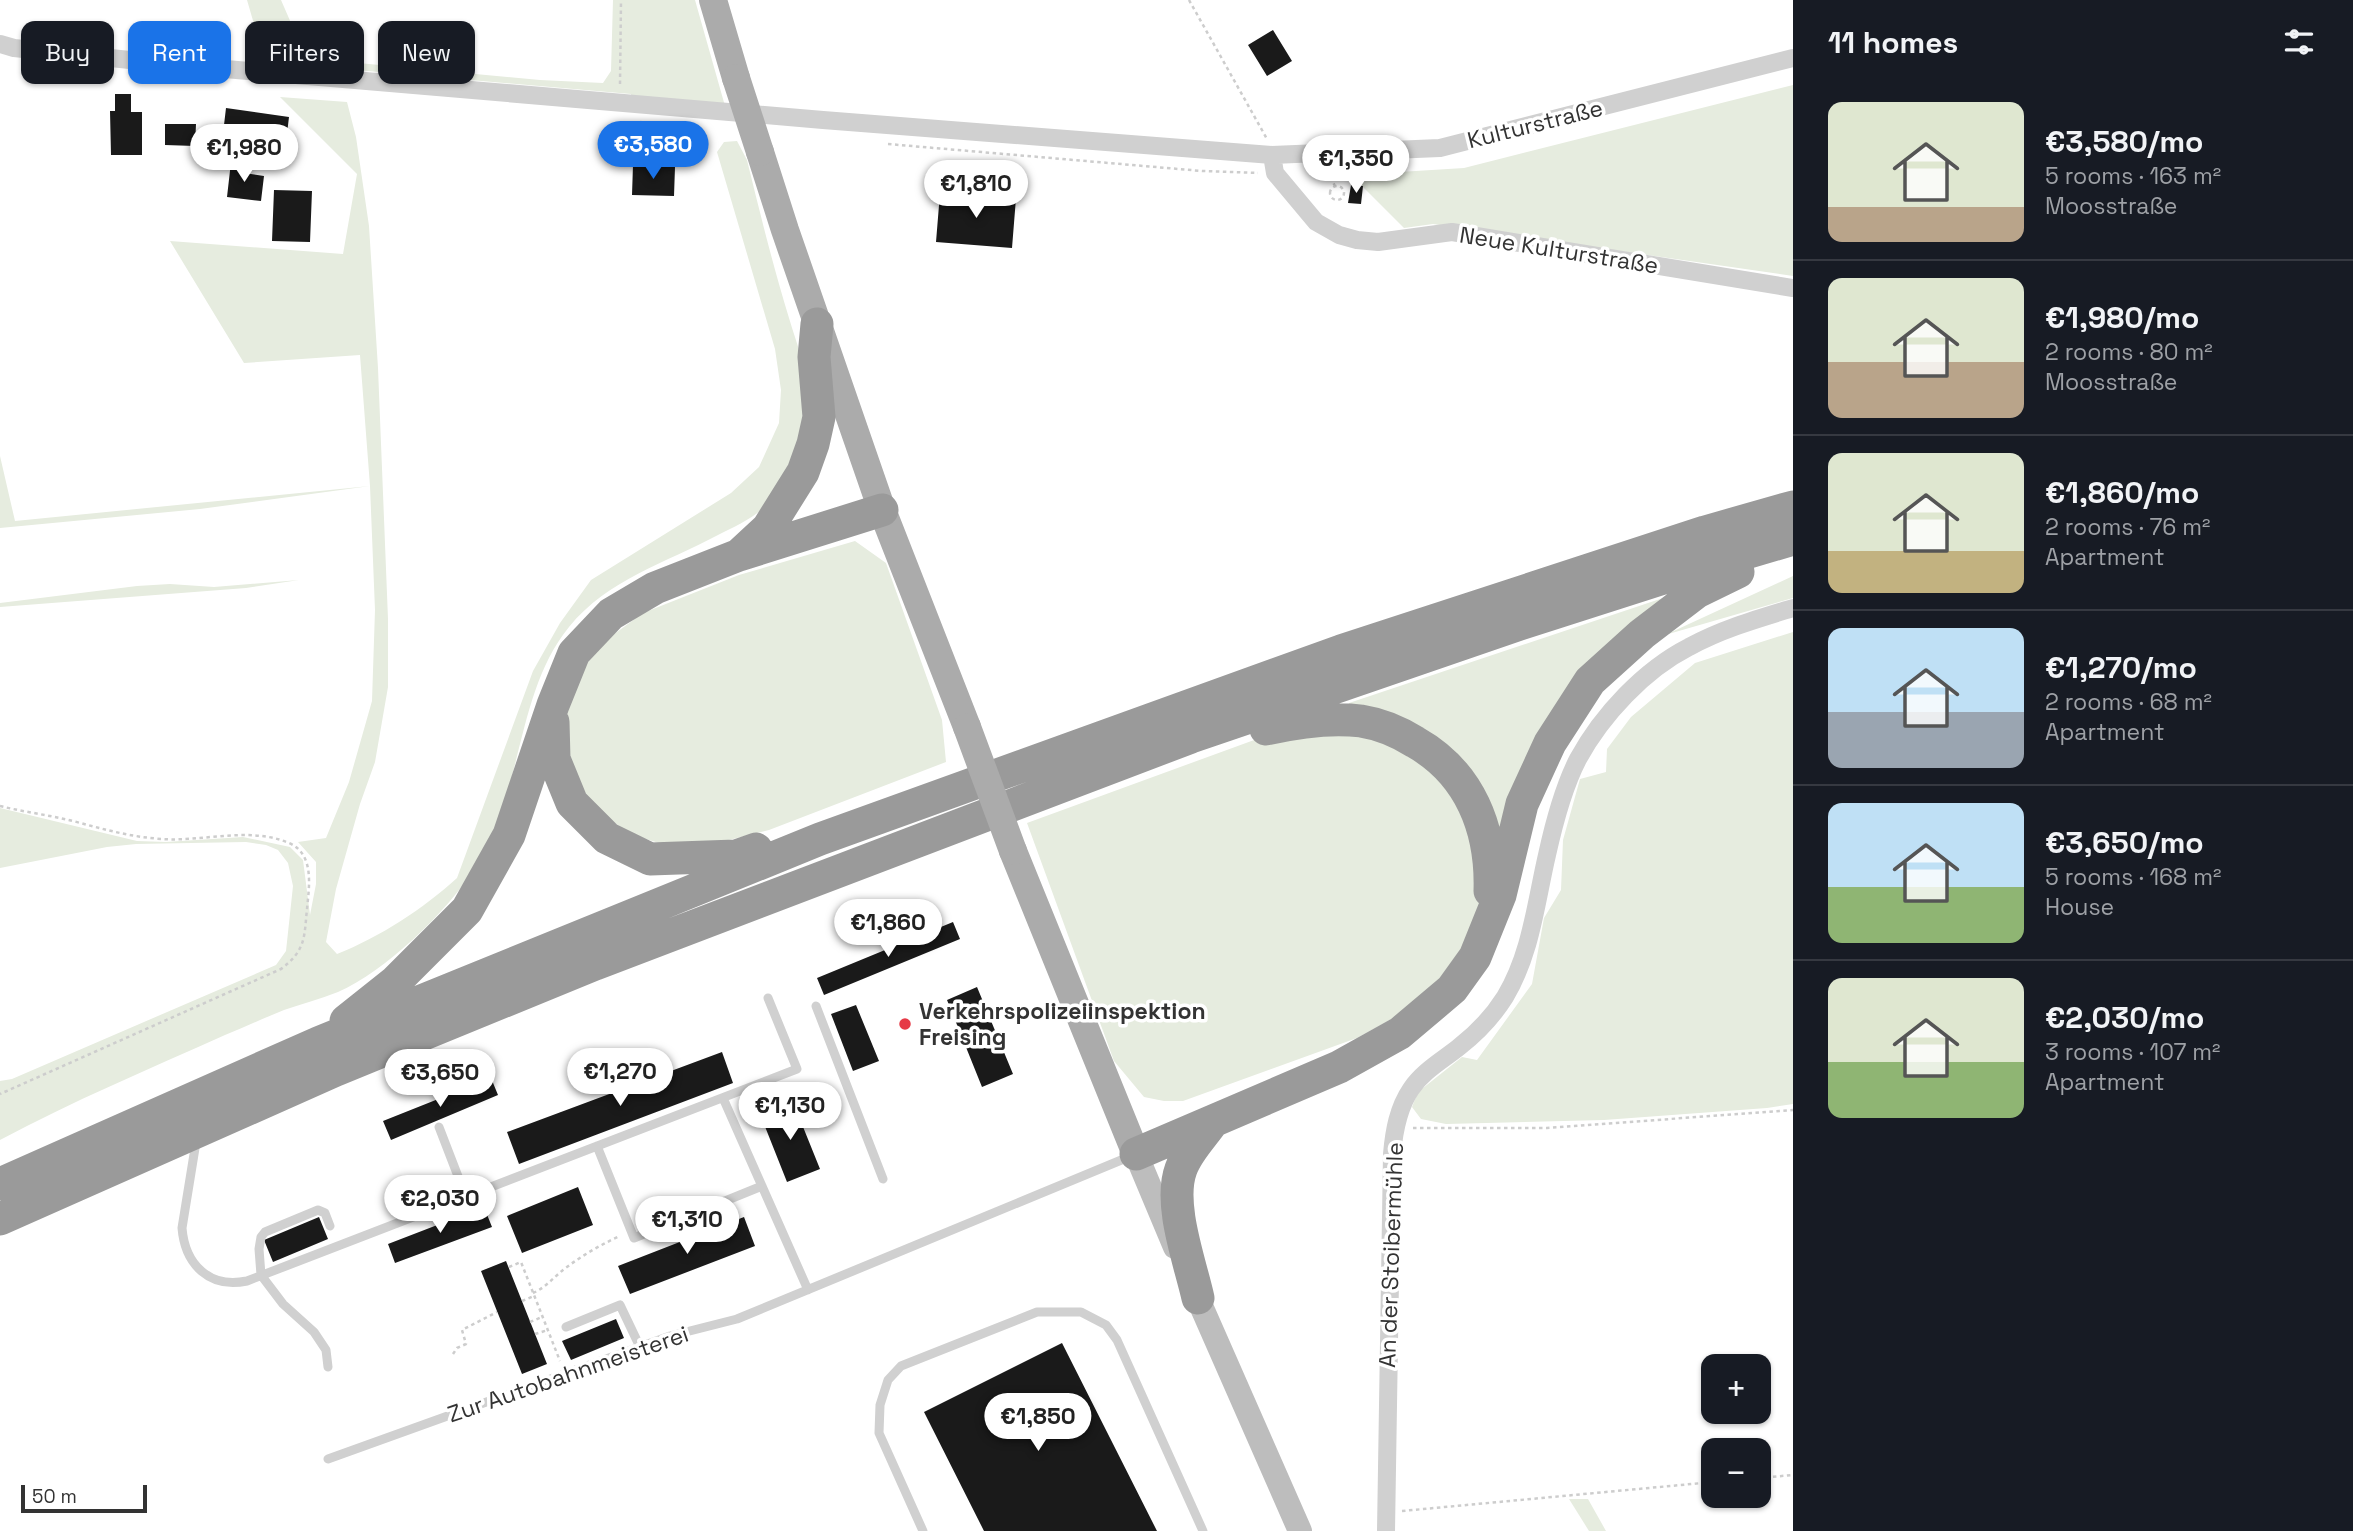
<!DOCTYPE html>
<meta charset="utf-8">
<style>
body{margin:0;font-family:"Space Grotesk",sans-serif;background:#20242c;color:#f1f3f6;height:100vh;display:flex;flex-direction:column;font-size:26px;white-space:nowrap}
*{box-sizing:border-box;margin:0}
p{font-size:23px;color:#9ea1a6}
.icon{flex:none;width:38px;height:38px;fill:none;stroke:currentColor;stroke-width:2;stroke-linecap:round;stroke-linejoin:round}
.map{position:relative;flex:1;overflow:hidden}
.details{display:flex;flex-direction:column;background:#171b24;width:560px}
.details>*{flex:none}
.hud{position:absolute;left:21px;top:21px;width:665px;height:63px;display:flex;gap:14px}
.controls{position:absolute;left:1701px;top:1354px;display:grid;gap:14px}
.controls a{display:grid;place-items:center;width:70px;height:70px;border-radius:14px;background:#171b24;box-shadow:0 2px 5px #0004;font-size:35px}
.scale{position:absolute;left:21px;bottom:18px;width:126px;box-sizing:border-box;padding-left:7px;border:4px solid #333;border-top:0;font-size:19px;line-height:24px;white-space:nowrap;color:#333;-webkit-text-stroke:5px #fff;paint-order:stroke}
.price{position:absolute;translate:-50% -60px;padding:0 16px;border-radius:24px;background:#fff;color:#222;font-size:23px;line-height:46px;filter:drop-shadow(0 2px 4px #0008)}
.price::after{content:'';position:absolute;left:50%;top:42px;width:21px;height:16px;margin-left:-10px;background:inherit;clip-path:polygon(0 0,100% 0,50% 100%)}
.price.current{background:#1a73e8;color:#fff}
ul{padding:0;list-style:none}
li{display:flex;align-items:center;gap:21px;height:175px;padding:0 35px}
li+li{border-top:2px solid #363941}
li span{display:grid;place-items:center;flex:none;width:196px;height:140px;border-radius:14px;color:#555}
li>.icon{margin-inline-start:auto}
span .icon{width:84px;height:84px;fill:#fffc;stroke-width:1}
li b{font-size:30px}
h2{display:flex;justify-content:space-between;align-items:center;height:84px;padding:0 35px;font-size:30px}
.pill{padding:0 24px;border-radius:14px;background:#171b24;box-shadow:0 2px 5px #0004;font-size:24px;line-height:63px}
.pill.current{background:#1a73e8;color:#fff}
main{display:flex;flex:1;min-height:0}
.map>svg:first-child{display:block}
.green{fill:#e6ecdf}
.building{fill:#1a1a1a}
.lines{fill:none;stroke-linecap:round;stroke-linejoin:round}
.path{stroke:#cdcdcd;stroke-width:2.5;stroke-dasharray:3.5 3.5;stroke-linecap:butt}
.lane{stroke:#d0d0d0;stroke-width:9}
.street{stroke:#d0d0d0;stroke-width:18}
.secondary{stroke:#bdbdbd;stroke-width:24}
.primary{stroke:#ababab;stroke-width:28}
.highway{stroke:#9a9a9a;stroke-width:33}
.primary-bridge{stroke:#ababab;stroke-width:28}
.poi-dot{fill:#e63946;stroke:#fff;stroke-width:2.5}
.labels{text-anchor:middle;stroke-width:7;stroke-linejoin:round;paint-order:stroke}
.street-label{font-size:23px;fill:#333;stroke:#fff}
.poi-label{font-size:23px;font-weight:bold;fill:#333;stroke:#fff;text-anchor:start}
</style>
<main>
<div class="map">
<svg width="1793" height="1531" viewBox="0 0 1793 1531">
<rect width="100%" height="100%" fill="#fff"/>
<path class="green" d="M247 0H281L298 39 309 54 337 61 540 80 603 83 611 71 613 0H695L725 106 631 99V94L265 62Z
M1793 85V276L1433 224 1404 228 1351 175 1464 168Z
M280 97 347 102 356 137 369 226 378 368 388 619V687L375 762 360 804 336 889 326 942 337 954C380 937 423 909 457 878L533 671 560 623 591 580 731 493 759 467 779 423 781 390 775 349 717 152 724 142 737 141 747 160C760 213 773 266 789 318 797 345 808 371 807 400 806 428 782 491 761 510 749 520 732 528 718 535 666 563 608 579 569 627 515 693 523 797 474 870 444 914 386 971 338 992 320 999 301 1004 284 1010 264 1018 245 1027 225 1035 149 1069 73 1101 0 1140V1081L12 1079 276 965 286 951 293 886 288 863 278 850 266 845 246 842 136 844 107 847 0 868V808L137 841 166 842 243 837 290 847 303 860 310 915 316 884V862L298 842 326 838 349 782 372 701 375 610 370 486 200 509 0 528V456L15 521 370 486 360 355 244 363 170 241 343 254 357 174Z
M855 541 886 563 942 720 946 762 769 830 709 845H666L632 835 598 811 580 787 568 758 567 702 579 673 606 640 643 613 739 575Z
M1793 576V598L1665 635Z
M299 580 246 588 0 607V603L137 586 170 584 214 587Z
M1669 596 1630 629 1501 868 1495 819 1349 708V703Z
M1793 632V1104L1767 1108 1604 1120 1446 1124 1421 1119 1412 1107 1418 1092 1462 1057 1477 1060 1532 984 1544 918 1561 890 1563 840 1580 779 1606 772 1607 749 1631 717 1695 663Z
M1276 732 1393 736 1470 809 1481 898 1472 933 1449 974 1399 1015 1357 1038 1183 1101H1164L1144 1097 1114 1061 1027 823Z
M1569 1499H1588L1606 1531H1589Z"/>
<path class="building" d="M1273 30 1292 61 1267 76 1248 45Z
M115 94H131V112H142V155H111L110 111H115Z
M226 108 289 117 285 150 222 142Z
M165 124H196L195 146 165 145Z
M231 162 245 164 244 173 264 176 261 201 227 197Z
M633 165 675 167 674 196 632 195Z
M1351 185 1363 186 1361 204 1348 203Z
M274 190 312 191 310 242 272 241Z
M940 193 1016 198 1012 248 936 242Z
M953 922 960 939 824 995 817 978Z
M977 987 1013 1074 982 1087 947 1000Z
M856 1005 879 1061 853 1071 831 1014Z
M722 1052 733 1083 519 1164 507 1132Z
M491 1078 498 1095 391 1140 383 1121Z
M793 1102 820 1169 787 1182 760 1114Z
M578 1187 593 1225 522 1253 507 1216Z
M484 1207 492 1227 395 1263 388 1244Z
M319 1217 328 1239 273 1262 264 1240Z
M744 1217 755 1246 630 1294 618 1266Z
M506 1261 547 1364 522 1374 481 1271Z
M616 1319 624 1338 571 1360 562 1341Z
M1062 1343 1157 1531H984L924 1412Z"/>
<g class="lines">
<path class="path" d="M1189 0 1267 139
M620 84 621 0
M640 121 647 151
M888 144 1202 171 1258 173
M1327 171 1335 186
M1330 193a7 7 0 1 1 14 0a7 7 0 1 1-14 0Z
M0 806C24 812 49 815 73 821 103 829 130 837 162 839 203 842 249 826 289 843 315 854 309 887 307 909 304 938 306 950 281 969L0 1094
M1413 1128H1547L1793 1110
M509 1267 521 1262 560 1361
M533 1293C545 1288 553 1278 563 1270 581 1256 600 1245 620 1236
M522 1301 534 1296
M530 1322 542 1317
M535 1334 548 1330
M453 1354 457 1348 466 1344 462 1330 497 1312
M1759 1478 1793 1475
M1402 1511 1713 1482"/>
<path class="lane" d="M816 1006 883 1179
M723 1098 808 1290
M439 1127 466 1197
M196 1142 182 1228C185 1265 210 1289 247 1281L797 1069 768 998
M597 1146 634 1238 762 1186
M566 1327 620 1305 640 1347
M328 1367 326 1350 314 1332 283 1304 261 1275 259 1249 261 1237 265 1232 318 1210 325 1213 330 1226
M328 1459 670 1336 737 1319 1131 1156
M923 1531 879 1433 880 1405 888 1380 901 1366 1037 1312H1081L1106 1325 1117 1340 1203 1531"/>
<path class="street" d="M0 44 14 48 178 65 823 120 1272 155 1440 148 1793 58
M1272 155 1275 173 1316 222 1339 235 1357 240 1378 242 1452 232 1793 288
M1386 1531 1392 1154C1394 1131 1398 1108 1411 1089 1423 1071 1443 1060 1459 1047 1477 1033 1493 1016 1505 997 1531 954 1536 902 1547 855 1554 823 1563 788 1578 759 1602 715 1644 670 1689 647 1722 629 1757 619 1793 608"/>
<path class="secondary" d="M1136 1154 1175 1247
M1191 1283 1300 1531"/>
<path class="primary" d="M713 0 736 78
M760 152 785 230 882 510 967 727
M1013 851 1136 1154"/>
<path class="highway" d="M741 553 768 528 803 472 813 444 819 417 814 357 817 324
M553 722 554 759 572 803 607 838 650 859 736 856 756 849
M1266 729C1297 722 1329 717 1361 721 1380 724 1399 732 1415 742 1470 773 1492 829 1490 891
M346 1021 395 982 467 910 509 835 553 705 574 653 611 614 655 588 739 555 882 510
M1136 1154 1339 1067 1400 1033 1452 989 1475 957 1500 895 1522 804 1550 743 1590 681 1642 634 1697 592 1738 572
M0 1184 318 1043 820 839 1341 651 1705 532 1793 507
M0 1219 336 1070 595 964 1191 737 1520 624 1685 571 1793 539
M1198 1298C1190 1262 1168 1204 1181 1169 1187 1152 1201 1138 1211 1124"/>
<path class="primary-bridge" d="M736 78 760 152
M967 727 1013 851"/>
</g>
<circle class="poi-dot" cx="905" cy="1024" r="7"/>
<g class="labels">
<g class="street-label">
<text transform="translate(1535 124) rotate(-14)" y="8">Kulturstraße</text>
<text transform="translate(1559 250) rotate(9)" y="8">Neue Kulturstraße</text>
<text transform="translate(1391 1255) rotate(-88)" y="8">An der Stoibermühle</text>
<text transform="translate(568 1374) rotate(-19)" y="8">Zur Autobahnmeisterei</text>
</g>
<g class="poi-label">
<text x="919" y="1019">Verkehrspolizeiinspektion<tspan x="919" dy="26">Freising</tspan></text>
</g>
</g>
</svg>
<div class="controls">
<a>+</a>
<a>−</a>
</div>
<div class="scale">50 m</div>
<b class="price current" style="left:653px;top:181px">€3,580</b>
<b class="price" style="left:244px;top:184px">€1,980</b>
<b class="price" style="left:1356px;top:195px">€1,350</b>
<b class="price" style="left:976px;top:220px">€1,810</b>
<b class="price" style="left:888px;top:959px">€1,860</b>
<b class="price" style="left:620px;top:1108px">€1,270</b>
<b class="price" style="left:440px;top:1109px">€3,650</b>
<b class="price" style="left:790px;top:1142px">€1,130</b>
<b class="price" style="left:440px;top:1235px">€2,030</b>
<b class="price" style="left:687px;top:1256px">€1,310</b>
<b class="price" style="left:1038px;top:1453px">€1,850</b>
<div class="hud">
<a class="pill">Buy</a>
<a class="pill current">Rent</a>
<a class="pill">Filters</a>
<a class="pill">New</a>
</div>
</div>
<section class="details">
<h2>11 homes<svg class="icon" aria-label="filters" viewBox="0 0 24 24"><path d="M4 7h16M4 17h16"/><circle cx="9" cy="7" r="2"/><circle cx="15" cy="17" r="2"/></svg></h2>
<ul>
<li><span style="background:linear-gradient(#dfe7d0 75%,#b9a48a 0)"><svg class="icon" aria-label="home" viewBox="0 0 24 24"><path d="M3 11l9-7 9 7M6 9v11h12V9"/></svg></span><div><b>€3,580/mo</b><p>5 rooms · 163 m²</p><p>Moosstraße</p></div></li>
<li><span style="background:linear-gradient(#dfe7d0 60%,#b9a48a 0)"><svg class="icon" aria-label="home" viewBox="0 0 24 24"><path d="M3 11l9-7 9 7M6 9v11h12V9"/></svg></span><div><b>€1,980/mo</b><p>2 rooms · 80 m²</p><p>Moosstraße</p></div></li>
<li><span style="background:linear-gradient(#dfe7d0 70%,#c2b280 0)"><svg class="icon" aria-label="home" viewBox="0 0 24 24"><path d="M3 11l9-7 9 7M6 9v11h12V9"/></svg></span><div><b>€1,860/mo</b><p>2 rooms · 76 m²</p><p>Apartment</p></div></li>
<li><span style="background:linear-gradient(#bfe0f5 60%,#9aa5b1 0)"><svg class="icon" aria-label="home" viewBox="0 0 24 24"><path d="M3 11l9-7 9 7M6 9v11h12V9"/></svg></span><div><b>€1,270/mo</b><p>2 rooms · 68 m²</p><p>Apartment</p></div></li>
<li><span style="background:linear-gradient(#bfe0f5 60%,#8fb573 0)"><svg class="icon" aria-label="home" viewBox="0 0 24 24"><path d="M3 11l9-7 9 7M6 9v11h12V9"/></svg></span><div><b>€3,650/mo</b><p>5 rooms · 168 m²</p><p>House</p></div></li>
<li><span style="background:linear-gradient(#dfe7d0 60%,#8fb573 0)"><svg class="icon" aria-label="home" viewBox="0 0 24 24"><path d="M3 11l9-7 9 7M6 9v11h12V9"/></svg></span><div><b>€2,030/mo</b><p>3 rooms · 107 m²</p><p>Apartment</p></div></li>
</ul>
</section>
</main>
